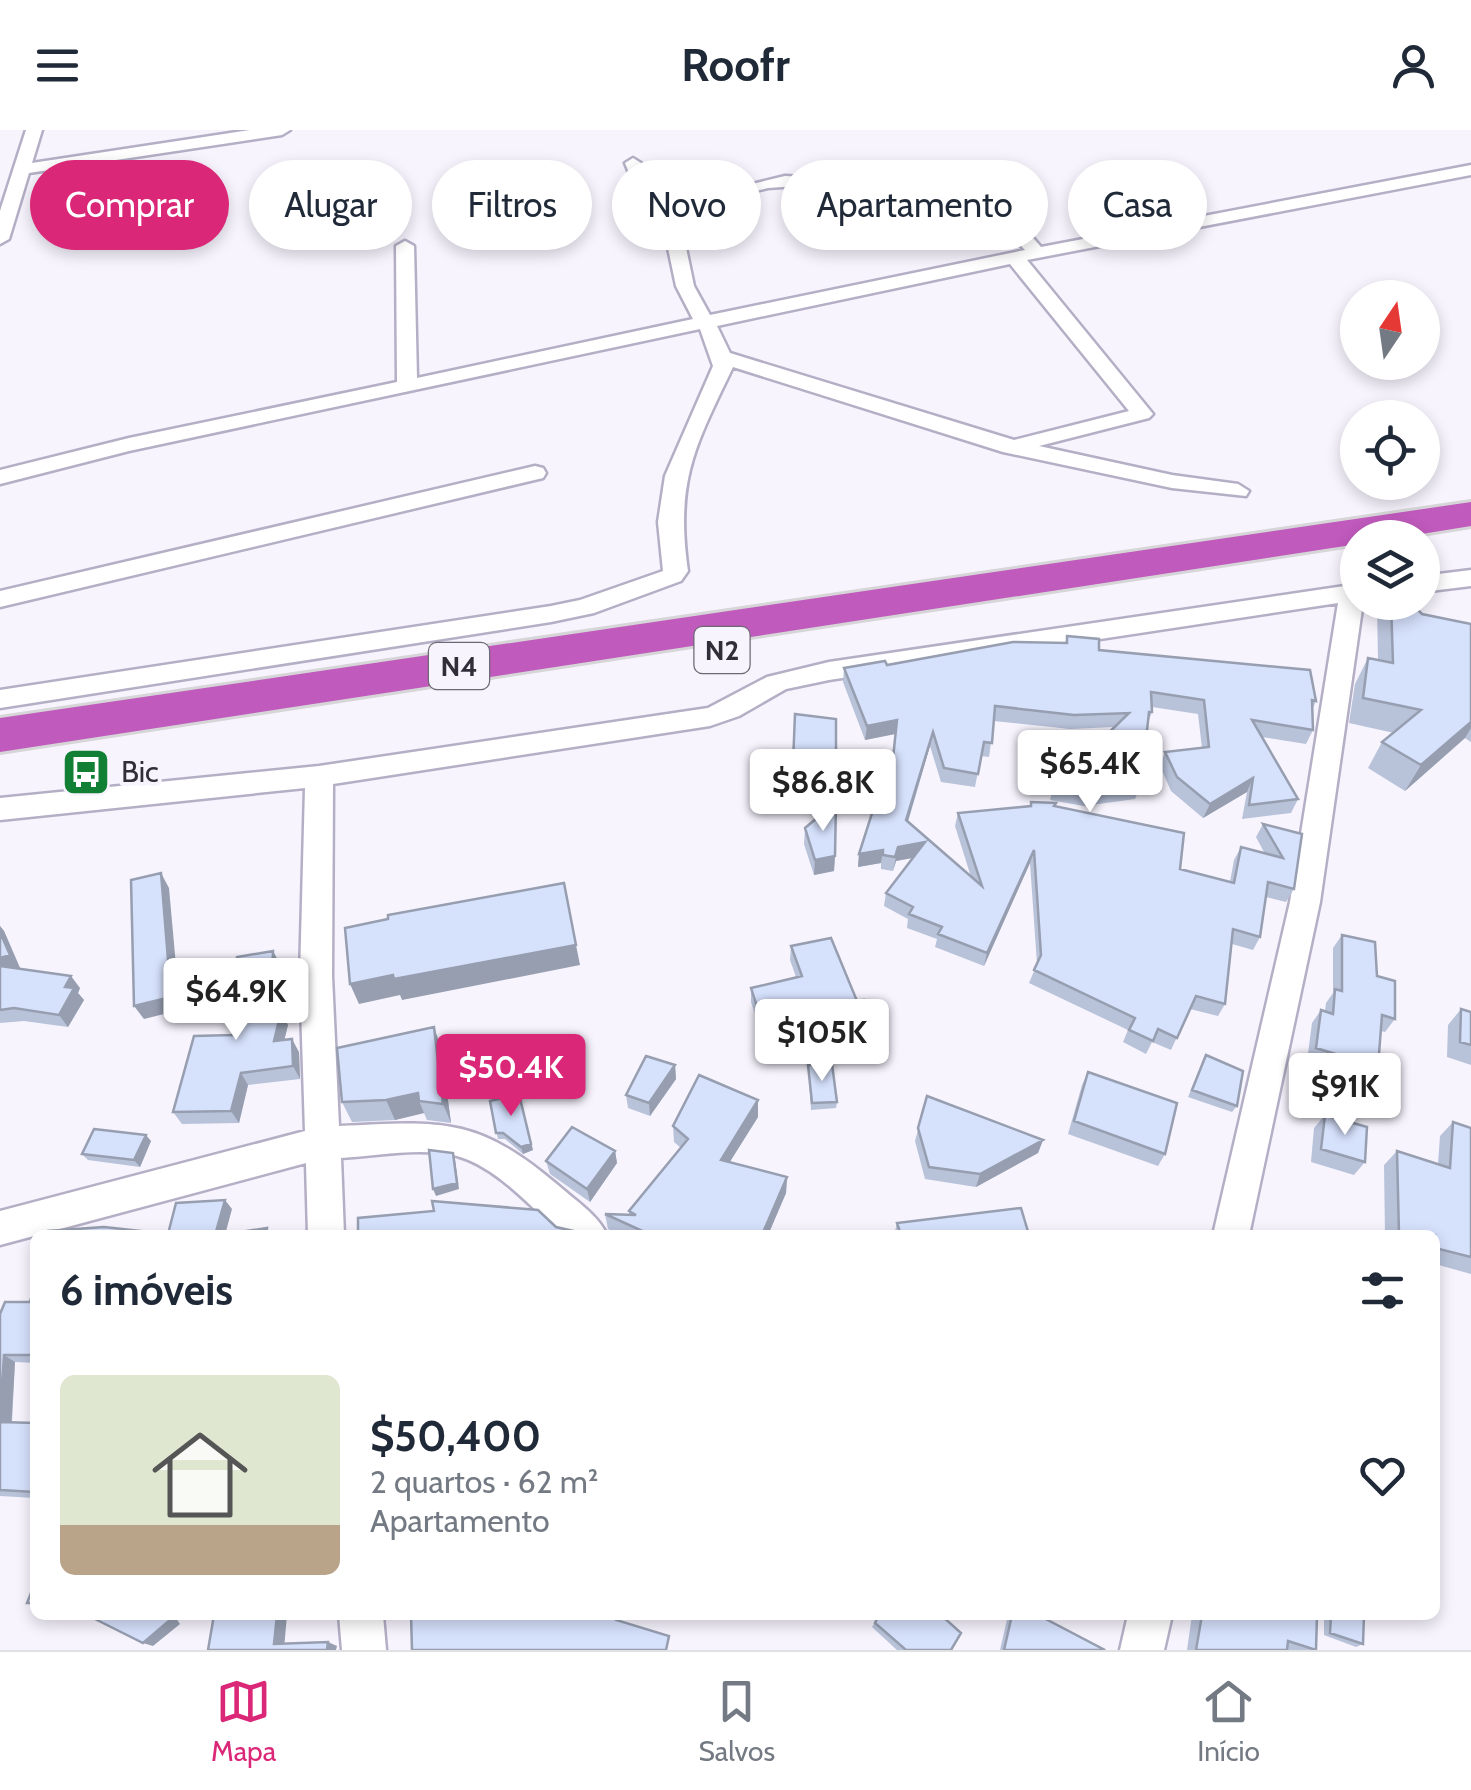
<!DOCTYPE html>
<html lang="pt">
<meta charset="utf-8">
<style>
body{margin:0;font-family:Cabin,sans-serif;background:#f2f2f3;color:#1f2937;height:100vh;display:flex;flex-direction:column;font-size:38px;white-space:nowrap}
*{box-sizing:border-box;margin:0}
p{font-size:32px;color:#747a83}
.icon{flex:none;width:55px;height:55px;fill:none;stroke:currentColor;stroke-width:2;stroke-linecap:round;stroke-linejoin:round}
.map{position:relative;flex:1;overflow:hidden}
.sheet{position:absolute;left:30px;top:1100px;width:1410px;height:390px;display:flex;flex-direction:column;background:#fff;border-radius:15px;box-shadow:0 5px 15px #0003}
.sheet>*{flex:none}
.banner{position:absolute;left:30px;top:30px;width:1412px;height:90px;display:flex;gap:20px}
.needle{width:65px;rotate:13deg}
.tools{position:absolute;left:1340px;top:150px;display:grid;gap:20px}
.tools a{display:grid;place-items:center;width:100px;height:100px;border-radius:50%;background:#fff;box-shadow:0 5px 15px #0003;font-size:50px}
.price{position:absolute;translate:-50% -85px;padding:0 22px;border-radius:10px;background:#fff;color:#222;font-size:32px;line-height:65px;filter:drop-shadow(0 2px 5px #0008)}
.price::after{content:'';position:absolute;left:50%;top:60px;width:30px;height:22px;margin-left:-15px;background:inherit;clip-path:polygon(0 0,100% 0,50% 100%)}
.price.on{background:#db2777;color:#fff}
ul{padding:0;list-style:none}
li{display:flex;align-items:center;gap:30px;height:250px;padding:0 30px}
li span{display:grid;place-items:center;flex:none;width:280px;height:200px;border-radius:15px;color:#555}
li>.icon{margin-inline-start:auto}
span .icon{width:120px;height:120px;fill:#fffc;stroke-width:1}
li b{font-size:42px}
h2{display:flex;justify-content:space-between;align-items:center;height:120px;padding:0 30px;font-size:42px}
.tag{padding:0 35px;border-radius:45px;background:#fff;box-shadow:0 5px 15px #0003;font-size:35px;line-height:90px}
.tag.on{background:#db2777;color:#fff}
header{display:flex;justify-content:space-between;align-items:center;height:130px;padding:0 30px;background:#fff;font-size:45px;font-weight:700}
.tabs{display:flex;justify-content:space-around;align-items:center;height:140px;border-top:2px solid #e0e1e3;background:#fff;font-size:28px;color:#747a83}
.tabs a{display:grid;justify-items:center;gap:5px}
.tabs .on{color:#db2777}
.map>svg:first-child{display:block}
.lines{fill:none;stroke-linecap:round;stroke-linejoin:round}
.street-casing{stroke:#b5afc6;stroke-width:5}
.highway-casing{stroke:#d6d5d7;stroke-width:6}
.street{fill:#fff;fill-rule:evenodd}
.highway{fill:#c05abd;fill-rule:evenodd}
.wall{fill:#b8c2d9}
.shaded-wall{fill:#969eb0}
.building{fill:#d6e1fc;stroke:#969eb0;stroke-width:2.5}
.labels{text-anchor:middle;stroke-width:8;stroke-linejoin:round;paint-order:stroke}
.shield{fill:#f7f4fe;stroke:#6c6973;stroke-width:2.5}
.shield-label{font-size:28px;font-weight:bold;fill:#312e38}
.poi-label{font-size:30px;fill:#312e38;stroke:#f7f4fe;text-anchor:start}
</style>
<header><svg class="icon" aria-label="menu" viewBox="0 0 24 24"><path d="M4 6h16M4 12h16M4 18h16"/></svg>Roofr<svg class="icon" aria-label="person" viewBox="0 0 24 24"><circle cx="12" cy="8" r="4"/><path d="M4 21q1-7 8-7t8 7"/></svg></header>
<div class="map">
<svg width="1471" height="1520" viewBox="0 0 1471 1520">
<rect width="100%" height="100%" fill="#f7f4fe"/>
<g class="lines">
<g class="street-casing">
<path id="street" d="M26 0H42L32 33 250 0H290L282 5 29 43 9 109 0 114V81Z
M633 28 641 33 656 69 699 67 785 46 863 50 1007 78 1041 117 1471 35V45L1027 130 1153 284 1149 288 1039 316 1172 345 1238 354 1249 361 1246 366 1172 358 1003 322 733 237C695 316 675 351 688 441L681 451 594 483 551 492 0 578V560L551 476 580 470 663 441 658 392 665 346 713 236 700 199 129 321 0 354V340L129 308 397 252 396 116 405 111 414 116 417 248 693 189 676 156 660 80 643 77 625 33ZM811 55 863 60 989 83 1025 120 710 185 694 156 678 80 768 58ZM1010 134 1129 281 1014 310 730 223 717 196Z
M535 336 543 338 546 343 543 348 0 477V461Z
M1471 440V456L1422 462V446Z
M1358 454V472H1363L1320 772 1249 1105H1213L1290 772 1338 473 829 550 786 559 739 586 710 596 333 654 332 846 339 996C442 991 477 986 559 1056 576 1071 598 1085 607 1105H562C532 1078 497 1037 457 1026 420 1017 378 1026 341 1028L344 1105H308L306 1033 0 1115V1081L305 1001 300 846 305 658 0 690V668L319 636 708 578 767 547 829 532Z
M339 1485H383L386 1520H342Z
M1128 1485H1172L1164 1520H1120Z"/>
</g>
<g class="highway-casing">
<path id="highway" d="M1471 372V396L1397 408H1358V414L0 622V588Z"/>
</g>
<use href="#street" class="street"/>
<use href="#highway" class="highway"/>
</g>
<path class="wall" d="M1381 472H1410L1422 484 1471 494V612L1465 608 1405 661 1368 638 1382 612 1394 603 1349 593 1355 554 1368 528 1378 530 1377 479Z
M1067 506 1099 520 1316 571 1313 578V600L1306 614 1262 607 1298 669 1291 683 1242 689 1247 662 1203 688 1171 661 1160 636 1165 622 1202 618 1198 584 1152 577V582L1147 595 1141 655 1135 669 1084 676 1050 670 1054 656 1114 597 1070 599 994 591 989 627 981 626 975 657 941 652 930 616 908 692 971 747 955 696 958 683 1030 676 1031 672 1055 676 1180 739 1230 752 1234 730 1241 717 1265 724 1256 707 1263 694 1302 704 1294 759 1286 772 1266 767 1260 807 1253 820 1232 814 1225 874 1218 886 1190 879 1171 920 1152 912 1146 924 1123 912 1128 900 1029 853 1037 834 1030 733 984 836 935 817 937 809 907 798 908 789 884 776 886 763 913 728 896 731 893 741 881 739V733L858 737 859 724 889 657 895 604 865 610 843 552 844 538 887 535 1065 513Z
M795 584 836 659 834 673 792 671Z
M805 698 835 726 834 741 814 745 804 714Z
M0 796 4 801 20 838H18L80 858 78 863 84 870 68 897 24 891 0 893Z
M1342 805 1377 846 1395 889 1385 902 1381 901 1378 937 1368 949 1307 931 1312 893 1321 880 1325 881 1326 873 1333 863V818Z
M791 816 857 871 874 915 872 928 827 932 819 885 760 899 751 872V858L796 847 790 830Z
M280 834 278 882 288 895 284 910 299 922 300 949 248 955 239 993 182 994 173 982 233 905Z
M1461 879 1471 882V935L1447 927 1448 895Z
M441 917 451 993 427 990 424 983 395 990 352 992 342 972Z
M1206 925 1237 976 1232 982 1188 967Z
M675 935 676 949 650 986 628 978 626 965Z
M808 935 837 972 836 978 811 980Z
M1088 942 1165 1024 1158 1036 1068 1004 1082 955Z
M927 966 1043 1010 1038 1023 976 1057 925 1049 915 1011Z
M490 971 533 1020 523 1024 505 1009H498Z
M1325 985 1365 1032 1354 1045 1311 1032 1314 998Z
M758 987 729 1033 787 1047 786 1063 768 1105H621L608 1099 605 1084H629V1081L681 1018 674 1012 673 996Z
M1453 992 1471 998V1144L1435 1134V1105H1385L1384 1035 1397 1021 1438 1034 1440 1006Z
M151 1011 140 1037 88 1030 82 1024Z
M615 1021 617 1033 590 1072 550 1044 546 1031Z
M897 1093 1029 1105H894Z
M35 1153V1233L15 1232 12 1293H35V1368L0 1366V1184L30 1172Z
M872 1485H941L951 1520H897L872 1497 876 1490Z
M1008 1485H1038L1105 1520H1000Z
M1192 1485H1317L1316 1520H1187Z
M1324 1485H1364L1363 1514 1356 1517 1324 1505Z"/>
<path class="shaded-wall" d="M897 590 895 604 865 610 867 596Z
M1471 592V598L1465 608 1405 661 1421 635Z
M933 602 930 616 904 704 906 690Z
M1253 648 1247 662 1203 688 1210 674Z
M925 712 922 726 896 731 893 741 898 717Z
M883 720 881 733 858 737 859 724Z
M1034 720 1030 733 984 836 987 823Z
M835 726 834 741 814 745 815 730Z
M161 743 169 758 180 880 144 889 134 876Z
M0 796 4 801 20 838 0 843Z
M576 815 580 835 402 870 400 865 359 874 350 854 393 845Z
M273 821 280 834 278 895 271 882Z
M71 846 80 858 78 863 84 870 68 897 59 885 65 857Z
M820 872 819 885 760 899V886Z
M281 882 288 895 281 924 274 911Z
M434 897 441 917 451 993 443 974Z
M292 909 299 922 300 949 293 936Z
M675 935 676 949 650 986 649 973Z
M241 943 248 955 239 993 231 981Z
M418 963 419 971 424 983 395 990 386 970Z
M521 970 533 1020 523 1024 521 1017Z
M758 970V987L721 1046V1030Z
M146 1005 151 1011 140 1037 134 1030Z
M1043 1010 1038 1023 976 1057 980 1044Z
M615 1021 617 1033 590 1072 587 1059Z
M453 1023 455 1030 459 1059 436 1066 433 1059Z
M787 1047 786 1063 768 1105H762Z
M225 1070 232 1079 225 1105H215Z
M4 1225 15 1232 11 1299 0 1292Z
M167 1485H174L180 1494 153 1516 143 1513Z
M277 1485H287L284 1519 274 1514Z
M328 1512 337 1516 336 1520H327Z"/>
<path class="building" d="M1391 472H1410L1422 484 1471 494V592L1421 635 1382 612 1421 580 1363 568 1368 528 1393 533Z
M1067 506 1099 509V520L1310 540 1316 571 1312 570 1313 600 1252 590 1298 669 1249 675 1253 648 1210 674 1177 647 1165 622 1209 617 1204 570 1151 562 1152 582H1149L1141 655 1089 662 1054 656 1129 583 1074 585 995 576 992 613 984 612 978 644 944 638 933 602 906 690 982 756 958 683 1031 676V672L1056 673 1054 676 1184 703 1180 739 1234 753 1241 717 1283 728 1263 694 1302 704 1294 759 1268 752 1260 807 1233 799 1225 874 1196 866 1177 908 1158 899 1153 911 1129 900 1135 888 1034 840 1041 825 1034 720 987 823 938 804 942 797 909 784 913 777 886 763 925 712 898 717 895 727 883 725V720L859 724 881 655 890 657 897 590 867 596 844 538 885 531 887 535 1013 512 1067 513Z
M795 584 836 589V659L792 658Z
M836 672 835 726 815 730 805 698Z
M161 743 171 867 134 876 131 750Z
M564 753 576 815 394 849 393 845 350 854 345 798 388 789V785Z
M0 802 10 825 0 828Z
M1342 805 1375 812 1377 846 1395 851V889L1382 885 1378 937 1316 918 1321 880 1333 884 1335 859 1342 861Z
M831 808 857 871 864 870 874 915 828 919 820 872 760 886 751 858 802 846 791 816Z
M273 821 271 882H281L274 911 292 909 293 936 241 943 231 981 173 982 194 906 233 905 237 827Z
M0 836 71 846 65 857 74 858 59 885 14 878 0 880Z
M1461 879 1471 882V915L1460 912Z
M434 897 443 974 419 971 418 963 386 970 342 972 337 918Z
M1206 925 1243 941 1237 976 1192 960Z
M646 926 675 935 649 973 626 965Z
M832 934 837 972 812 973 808 935Z
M1088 942 1177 973 1165 1024 1074 991Z
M699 945 758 970 721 1030 787 1047 762 1105H651L605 1084 636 1085 629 1081 688 1009 673 996Z
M519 964 531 1014 521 1017 503 1003H496L490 971Z
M927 966 1043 1010 980 1044 929 1037 918 998Z
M1325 985 1367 997 1365 1032 1321 1019Z
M1453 992 1471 998V1127L1435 1118V1105H1399L1397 1021 1450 1038Z
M572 997 615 1021 587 1059 546 1031Z
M94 999 146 1005 134 1030 82 1024Z
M429 1020 453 1023 457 1053 433 1059Z
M225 1070 215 1105H48V1101L104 1097 168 1104 176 1073Z
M432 1071 538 1080 556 1097 591 1105H358V1088L434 1081Z
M1021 1078 1029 1105H901L897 1093Z
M267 1098 266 1105H240V1102Z
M35 1153V1225H4L0 1291V1184L5 1172H30Z
M0 1292 35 1293V1362L0 1360Z
M35 1453V1473H27Z
M87 1485H167L170 1490 143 1513Z
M214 1485H277L274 1514 328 1512 327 1520H208Z
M411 1485H617L616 1490 669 1506 666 1520H412Z
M879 1485H941L961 1503 951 1520H906L875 1493Z
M1012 1485H1038L1105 1520H1004Z
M1202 1485H1317L1316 1520 1288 1511 1287 1520H1196Z
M1331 1485H1364L1363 1514 1330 1503Z"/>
<defs>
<g id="bus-square" transform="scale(2.5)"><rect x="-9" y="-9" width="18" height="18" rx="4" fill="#117f34" stroke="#f7f4fe"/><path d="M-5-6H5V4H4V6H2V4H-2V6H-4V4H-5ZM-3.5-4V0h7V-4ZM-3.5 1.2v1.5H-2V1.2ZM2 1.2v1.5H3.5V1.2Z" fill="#fff"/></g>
</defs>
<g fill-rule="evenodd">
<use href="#bus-square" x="86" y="642"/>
</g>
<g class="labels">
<g class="shield">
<rect x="694.5" y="497" width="55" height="46" rx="8"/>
<rect x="429" y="513" width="60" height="46" rx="8"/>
</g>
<g class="shield-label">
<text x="722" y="530">N2</text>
<text x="459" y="546">N4</text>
</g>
<g class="poi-label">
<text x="121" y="652">Bic</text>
</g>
</g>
</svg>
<div class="tools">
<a><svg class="needle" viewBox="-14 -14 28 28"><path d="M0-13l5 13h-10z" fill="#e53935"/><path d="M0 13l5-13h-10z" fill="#747a83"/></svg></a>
<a><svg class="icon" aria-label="locate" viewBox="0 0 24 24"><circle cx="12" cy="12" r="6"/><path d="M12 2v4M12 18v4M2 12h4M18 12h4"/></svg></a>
<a><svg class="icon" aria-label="layers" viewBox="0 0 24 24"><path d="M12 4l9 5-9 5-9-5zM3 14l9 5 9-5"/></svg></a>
</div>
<b class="price" style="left:1090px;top:685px">$65.4K</b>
<b class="price" style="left:823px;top:704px">$86.8K</b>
<b class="price" style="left:236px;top:913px">$64.9K</b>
<b class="price" style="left:822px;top:954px">$105K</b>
<b class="price on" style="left:511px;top:989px">$50.4K</b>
<b class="price" style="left:1345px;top:1008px">$91K</b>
<div class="banner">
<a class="tag on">Comprar</a>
<a class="tag">Alugar</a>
<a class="tag">Filtros</a>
<a class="tag">Novo</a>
<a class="tag">Apartamento</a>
<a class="tag">Casa</a>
</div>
<section class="sheet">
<h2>6 imóveis<svg class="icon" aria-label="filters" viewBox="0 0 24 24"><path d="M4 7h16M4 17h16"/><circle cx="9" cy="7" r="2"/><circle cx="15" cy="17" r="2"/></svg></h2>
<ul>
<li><span style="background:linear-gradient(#dfe7d0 75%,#b9a48a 0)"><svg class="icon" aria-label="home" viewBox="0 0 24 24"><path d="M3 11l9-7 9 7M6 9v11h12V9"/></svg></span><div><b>$50,400</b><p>2 quartos · 62 m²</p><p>Apartamento</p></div><svg class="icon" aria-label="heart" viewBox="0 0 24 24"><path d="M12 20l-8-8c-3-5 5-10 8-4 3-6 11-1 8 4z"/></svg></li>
</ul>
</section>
</div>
<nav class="tabs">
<a class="on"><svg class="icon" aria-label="map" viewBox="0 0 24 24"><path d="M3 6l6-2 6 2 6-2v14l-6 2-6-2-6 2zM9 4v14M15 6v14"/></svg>Mapa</a>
<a><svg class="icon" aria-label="saved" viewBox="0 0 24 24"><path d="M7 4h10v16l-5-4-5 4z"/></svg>Salvos</a>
<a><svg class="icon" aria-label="home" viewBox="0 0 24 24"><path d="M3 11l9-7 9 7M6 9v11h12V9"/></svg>Início</a>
</nav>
